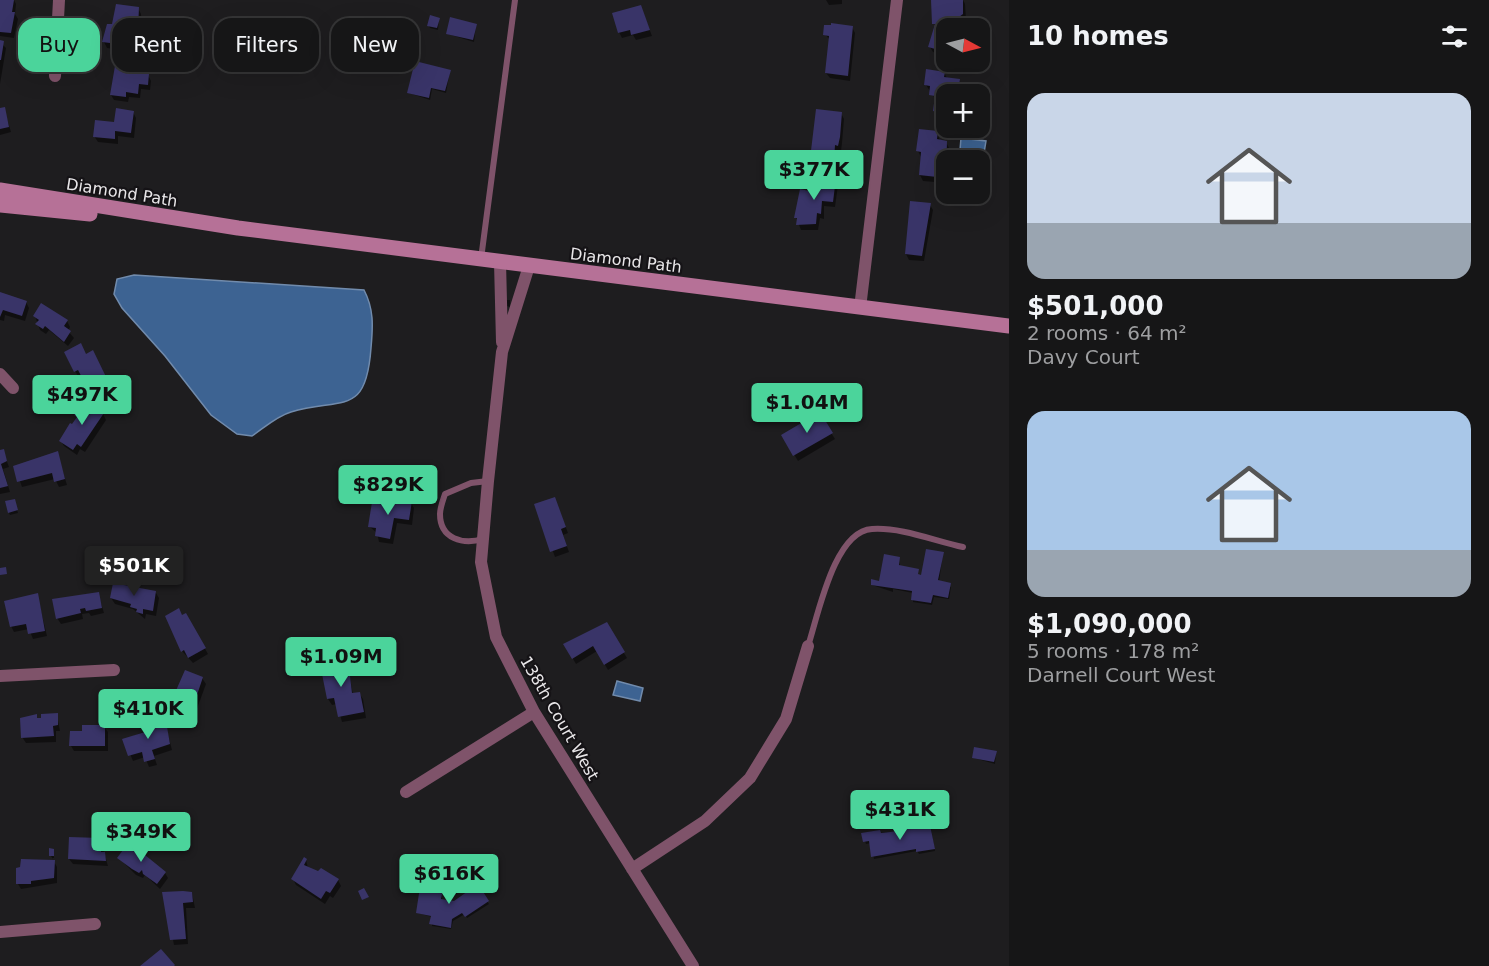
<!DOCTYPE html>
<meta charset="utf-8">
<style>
body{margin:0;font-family:"DejaVu Sans",sans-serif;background:#1f1f20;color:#f1f3f6;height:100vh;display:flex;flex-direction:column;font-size:22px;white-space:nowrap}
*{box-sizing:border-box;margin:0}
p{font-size:20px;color:#9e9fa1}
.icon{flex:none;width:33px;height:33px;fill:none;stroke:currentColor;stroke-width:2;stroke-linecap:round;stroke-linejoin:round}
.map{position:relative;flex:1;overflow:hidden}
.panel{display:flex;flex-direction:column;background:#161617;width:480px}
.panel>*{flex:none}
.guide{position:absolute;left:18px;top:18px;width:570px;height:54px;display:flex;gap:12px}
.needle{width:39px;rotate:97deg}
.tools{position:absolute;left:936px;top:18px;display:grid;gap:12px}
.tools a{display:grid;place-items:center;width:54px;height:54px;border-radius:12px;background:#161617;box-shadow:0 6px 24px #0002,0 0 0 2px #353536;font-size:30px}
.price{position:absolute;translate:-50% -51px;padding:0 14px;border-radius:6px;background:#4bd49b;color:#111;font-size:20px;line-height:39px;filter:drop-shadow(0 2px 3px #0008)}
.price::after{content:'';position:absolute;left:50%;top:36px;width:18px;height:14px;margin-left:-9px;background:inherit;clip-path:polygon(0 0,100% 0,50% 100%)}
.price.current{background:#222;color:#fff}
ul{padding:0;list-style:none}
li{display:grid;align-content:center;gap:12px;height:318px;padding:0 18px}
li span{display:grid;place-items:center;height:186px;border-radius:18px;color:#555}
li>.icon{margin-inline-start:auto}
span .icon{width:108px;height:108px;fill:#fffc;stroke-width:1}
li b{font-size:26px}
h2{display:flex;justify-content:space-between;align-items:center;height:72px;padding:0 18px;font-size:26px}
.pill{padding:0 21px;border-radius:18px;background:#161617;box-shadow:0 6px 24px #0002,0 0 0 2px #353536;font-size:21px;line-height:54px}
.pill.current{background:#4bd49b;color:#111}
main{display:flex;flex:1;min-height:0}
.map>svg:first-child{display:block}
.water{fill:#3d6392;stroke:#718bac;stroke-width:1.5}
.shadow{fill:#0007}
.building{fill:#393468}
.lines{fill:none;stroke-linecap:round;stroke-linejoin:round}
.lane{stroke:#7f536a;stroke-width:6}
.street{stroke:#7f536a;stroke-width:12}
.secondary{stroke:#b67197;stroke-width:15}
.labels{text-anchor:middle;stroke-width:4.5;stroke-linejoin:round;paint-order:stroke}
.street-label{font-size:16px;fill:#e9e7e9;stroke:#151316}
</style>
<main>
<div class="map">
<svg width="1009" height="966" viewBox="0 0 1009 966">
<rect width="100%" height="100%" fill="#1e1d1f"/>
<path class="water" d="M961 138 986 141 984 153 960 150Z
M134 275 364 290C374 309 373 326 371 348 366 417 343 397 291 412 277 416 265 427 252 436L237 434 211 415 165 356 122 308 114 294 117 279Z
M617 681 643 688 640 701 613 695Z"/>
<path class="shadow" d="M0 0H14L16 4 15 14 18 19 14 38 0 36Z
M826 0H842V4L829 5Z
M933 0H963L965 4 966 20 961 23 965 28H946V56L933 52 930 47 935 28Z
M641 7 652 36 636 40 633 35 622 38 619 32Z
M138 8 141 14 142 29 136 52 107 48 104 42 113 26Z
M439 19 438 30 430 28 429 26Z
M476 25 474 42 448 34Z
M852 27 855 33 850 81 830 78 826 73 830 40 825 34Z
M0 42 6 48 0 84Z
M140 65 143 74 148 75 151 81 150 90 141 89 140 98 129 97 128 102 114 100 111 95Z
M450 71 446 93 432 89 430 100 409 93Z
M944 73 947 78 959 80 963 86 962 94H946V122L934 111 936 100 926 85Z
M4 109 11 132 0 135V110Z
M133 112 136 118 134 138 118 136V144L98 142 94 136Z
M841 113 844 119 842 143 841 151 838 150 836 166 815 164 812 158Z
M937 132 940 141 946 142 949 148 946 183 923 181 920 175 921 157 918 151Z
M835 179 838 185 835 207 824 206V219L820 218 818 230H801L796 217 810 192Z
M930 205 933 210 924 261 909 260 906 254Z
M0 294 26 302 29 308 25 321 5 315 4 321 0 320Z
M506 300H510V307L507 306Z
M42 305 67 321 70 327 68 331 74 338 68 346 49 330 46 334 40 330 35 316Z
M86 356 95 358 110 387 93 396 82 374 78 376 75 371Z
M103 414 106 420 85 452 80 449 77 455 64 446 61 441 78 419 75 415Z
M819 414 835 439 798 461 783 436Z
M3 451 9 467 3 469 10 492 0 494V452Z
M57 453 67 485 59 487 55 479 22 487 15 467Z
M15 503 18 513 10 515 9 513Z
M411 503 414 508 412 525 397 523 393 544 379 542 377 533 370 527 397 507Z
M557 504 568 533 563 535 569 552 555 557 536 505Z
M943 553 939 582 951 587 949 599 934 597 932 605 913 602V593L893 589V592L872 585 880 583 899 559 900 566 918 570V576L922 577Z
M98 593 104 613 91 616 89 613 82 614 83 619 61 624 57 618Z
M156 593 159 598 156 616 146 614 145 619 133 609 115 604 111 598Z
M37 594 47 636 33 639 29 629 14 632 11 626Z
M186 615 208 654 193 663 182 651 167 617Z
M606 624 627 658 608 670 597 651 576 664 565 645Z
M347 661 353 695 359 693 363 699 366 718 342 722 337 704 332 705 328 699 322 665Z
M202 678 206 684 195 714 186 710 182 721 172 717 169 711 176 690Z
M57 715 60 731H56V742L26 743 22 737 38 719Z
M165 723 172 750 154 756 157 765 149 767 145 757 133 761 124 740Z
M104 727 108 732V751H74L71 746 83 733Z
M996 752 995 764 974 758Z
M931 829 935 851 919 854 917 851 874 859 871 843 866 844 863 834Z
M100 839 108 866 73 864 69 859Z
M53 850 54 858H52L57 867V883L21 889 18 884 54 861 51 856Z
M119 858 165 873 168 878 160 889 145 875 143 878 136 875Z
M306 860 308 868 338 880 341 886 333 898 330 896 325 904 296 885 293 879Z
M477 886 489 904 467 918 465 914 453 921 451 929 432 926V917L418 913 442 891V901L454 903Z
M192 893 195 908H186L188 944 174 945 164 894Z"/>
<path class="building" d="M0 0H14L12 12H15L11 33 0 32Z
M931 0H963V14L959 17 964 24 959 28H946V52L928 47 935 24H932Z
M116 4 139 7 138 31 136 30 134 46 102 42 107 24H112Z
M641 5 650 30 631 35 630 30 618 33 612 13Z
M430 15 440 18 437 28 427 26Z
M450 17 477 24 473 40 446 34Z
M831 23 853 26 848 76 825 73 829 36 823 35 824 25H831Z
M0 40 4 41 1 60H0Z
M116 60 141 64 140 72 149 74 148 85 139 84 138 94 126 92V97L110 95Z
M415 61 451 70 445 91 431 88 429 98 407 93Z
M926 69 945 72 944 77 960 79 958 94H946V118L942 117 943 113 933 111 935 96 929 95 930 86 924 85Z
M5 107 9 127 0 129V108Z
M116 108 134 111 131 133 115 131V139L93 137 95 120 114 122Z
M816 109 842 112 840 137 838 146 835 145 834 161 810 159Z
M919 129 938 131 937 139 947 141 946 178 919 175 921 152 916 151Z
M818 176 836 178 833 202 822 201 821 214 817 213 816 224 796 225 797 218H794L800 189 809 191V187H816Z
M910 201 931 203 922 256 905 254Z
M0 292 27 301 22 316 3 310 0 317Z
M41 303 68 320 64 326 71 331 64 342 45 326 43 329 35 324 39 320 33 316Z
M81 343 86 354 93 350 108 381 89 391 78 370 74 372 64 352Z
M88 402 104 413 81 447 77 444 73 450 59 441 70 423 72 424 77 417 74 415 79 408 83 410Z
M820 412 833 433 793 456 781 435Z
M4 449 7 461 1 464 8 486 0 488V450Z
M58 451 65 479 54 482 52 473 17 482 13 466Z
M555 497 566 527 561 529 567 546 550 552 534 504Z
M15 499 18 510 8 513 5 501Z
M396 499 412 501 409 520 394 518 390 539 375 536 376 528 368 527 372 502 395 505Z
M926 549 944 552 938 580 951 583 948 598 933 595 931 603 911 600 912 591 871 585V579L879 581 884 554 900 557 899 565 919 569 918 574 921 575Z
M6 567 7 574 0 575V568Z
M113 583 156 591 153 611 143 609V614L136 612 137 609 130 607 131 604 110 598Z
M99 592 102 608 86 611 85 608 80 609 81 613 56 619 52 599Z
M38 593 45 631 28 634 26 624 10 627 4 601Z
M179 608 182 615 186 613 206 648 188 658 184 650 181 652 165 616Z
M607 622 625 652 604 665 593 646 572 659 563 644Z
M348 659 352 693 360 692 364 712 338 717 334 698 327 699 320 664Z
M185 670 203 677 192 710 183 705 179 716 167 711Z
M58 713V725L53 726 54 736 21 738 20 718 37 714V718H41V714Z
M157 719 158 723 166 721 170 744 152 750 155 759 144 762 142 752 128 756 122 739 145 732 142 724Z
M82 725H105V746H69L70 731H82Z
M974 747 997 751 994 762 972 758Z
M930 825 935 849 916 852V849L871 857 869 841 863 842 861 833 880 830 881 833 890 832Z
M69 837 101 838V852H105L106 861 68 859Z
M129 842 166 872 157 884 143 874 142 870 139 873 132 869 117 858Z
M49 848 54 849V856H49Z
M304 857 307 859 304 865 318 871 321 868 339 879 330 893 326 891 321 899 291 879Z
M21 859 55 860 54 878 31 881V884H16V868L20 867Z
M478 884 489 901 465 917 462 913 452 919 451 928 429 924 431 916 416 913 420 887 443 890 441 899 454 901Z
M364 888 369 897 362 900 358 891Z
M183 891 192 892 193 902 183 903 186 939 170 940 162 892Z
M161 949 175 965 174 966H140Z"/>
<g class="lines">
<path class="lane" d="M481 259 515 0
M483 539C463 545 440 539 440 514 440 508 443 500 445 494L471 483 488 481
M808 646C818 616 834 531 872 529 901 527 935 541 963 547"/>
<path class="street" d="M55 76 59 0
M500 262 502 342
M529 266 502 352 488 481 481 562 496 637 534 712 693 966
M860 308 897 0
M0 374 13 388
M0 676 114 670
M406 792 534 712
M632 869 705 821 750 778 786 719 808 646
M0 932 95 924"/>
<path class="secondary" d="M0 190 238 228 1009 326
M0 205 90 214"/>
</g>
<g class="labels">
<g class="street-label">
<text transform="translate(122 192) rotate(9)" y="6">Diamond Path</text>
<text transform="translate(626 260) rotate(7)" y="6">Diamond Path</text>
<text transform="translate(560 718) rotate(60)" y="6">138th Court West</text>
</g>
</g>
</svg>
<div class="tools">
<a><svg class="needle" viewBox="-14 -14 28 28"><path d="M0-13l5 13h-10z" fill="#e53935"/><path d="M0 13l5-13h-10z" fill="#9e9fa1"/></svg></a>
<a>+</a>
<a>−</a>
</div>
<b class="price" style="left:814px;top:201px">$377K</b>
<b class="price" style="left:82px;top:426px">$497K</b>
<b class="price" style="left:807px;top:434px">$1.04M</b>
<b class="price" style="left:388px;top:516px">$829K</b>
<b class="price current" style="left:134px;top:597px">$501K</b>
<b class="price" style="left:341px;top:688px">$1.09M</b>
<b class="price" style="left:148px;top:740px">$410K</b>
<b class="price" style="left:900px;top:841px">$431K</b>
<b class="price" style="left:141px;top:863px">$349K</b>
<b class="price" style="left:449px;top:905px">$616K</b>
<div class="guide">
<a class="pill current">Buy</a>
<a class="pill">Rent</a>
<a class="pill">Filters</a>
<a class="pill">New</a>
</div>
</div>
<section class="panel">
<h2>10 homes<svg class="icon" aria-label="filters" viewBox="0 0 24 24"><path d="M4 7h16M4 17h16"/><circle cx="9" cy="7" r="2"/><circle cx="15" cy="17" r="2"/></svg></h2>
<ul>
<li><span style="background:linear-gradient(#c9d6e8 70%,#9aa5b1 0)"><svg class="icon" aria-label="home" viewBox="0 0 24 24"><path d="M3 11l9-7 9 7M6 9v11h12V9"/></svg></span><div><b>$501,000</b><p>2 rooms · 64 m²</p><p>Davy Court</p></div></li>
<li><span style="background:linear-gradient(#a9c7e8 75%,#9aa5b1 0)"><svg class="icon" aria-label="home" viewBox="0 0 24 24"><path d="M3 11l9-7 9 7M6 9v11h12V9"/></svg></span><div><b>$1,090,000</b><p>5 rooms · 178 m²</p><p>Darnell Court West</p></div></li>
</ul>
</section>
</main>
